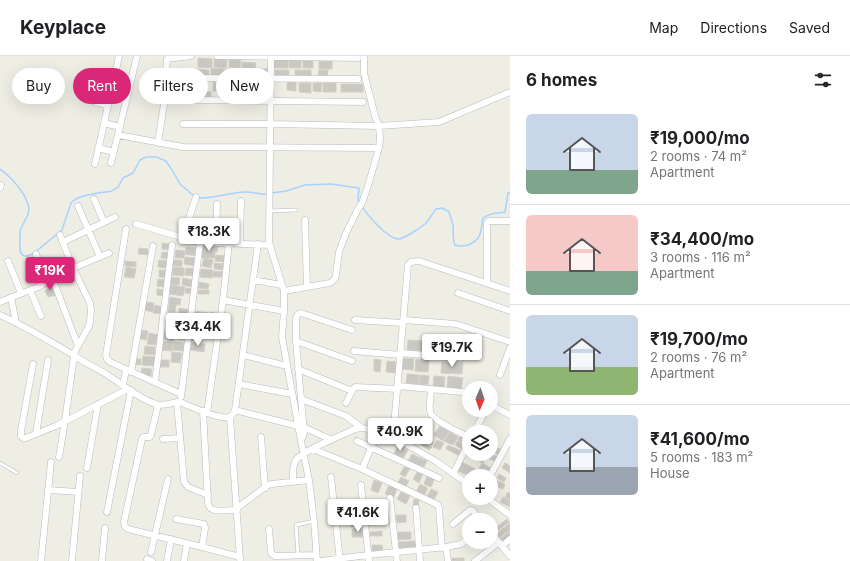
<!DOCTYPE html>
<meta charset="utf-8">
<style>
body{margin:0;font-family:Inter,sans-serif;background:#f6f6f6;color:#202124;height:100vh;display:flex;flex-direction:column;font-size:15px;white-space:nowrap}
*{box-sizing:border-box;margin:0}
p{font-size:13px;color:#757577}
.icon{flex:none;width:22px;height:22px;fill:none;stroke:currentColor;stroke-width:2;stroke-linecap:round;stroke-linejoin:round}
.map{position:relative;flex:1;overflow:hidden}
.panel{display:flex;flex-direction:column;background:#fff;width:340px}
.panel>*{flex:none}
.top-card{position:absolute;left:12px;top:12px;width:380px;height:36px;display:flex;gap:8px}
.needle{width:26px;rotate:182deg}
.buttons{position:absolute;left:462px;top:325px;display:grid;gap:8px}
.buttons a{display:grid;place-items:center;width:36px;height:36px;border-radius:50%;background:#fff;box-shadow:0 4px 16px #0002;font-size:20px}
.price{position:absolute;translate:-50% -34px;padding:0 9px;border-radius:4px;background:#fff;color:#222;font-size:13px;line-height:26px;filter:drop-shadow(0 1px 2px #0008)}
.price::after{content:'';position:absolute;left:50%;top:24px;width:12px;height:9px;margin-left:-6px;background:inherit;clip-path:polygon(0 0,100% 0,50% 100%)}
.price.active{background:#db2777;color:#fff}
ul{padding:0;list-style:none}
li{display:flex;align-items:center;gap:12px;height:100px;padding:0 16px}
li+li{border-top:1px solid #e0e0e0}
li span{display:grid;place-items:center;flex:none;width:112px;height:80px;border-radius:6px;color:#555}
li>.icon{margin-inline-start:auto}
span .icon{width:48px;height:48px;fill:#fffc;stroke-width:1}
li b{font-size:17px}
h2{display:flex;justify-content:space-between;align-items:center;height:48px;padding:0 16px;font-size:17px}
.pill{padding:0 14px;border-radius:18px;background:#fff;box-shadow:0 4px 16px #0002;font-size:14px;line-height:36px}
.pill.active{background:#db2777;color:#fff}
header{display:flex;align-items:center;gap:24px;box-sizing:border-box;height:56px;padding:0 20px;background:#fff;border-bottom:1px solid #e0e0e0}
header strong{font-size:19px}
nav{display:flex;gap:22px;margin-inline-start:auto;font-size:14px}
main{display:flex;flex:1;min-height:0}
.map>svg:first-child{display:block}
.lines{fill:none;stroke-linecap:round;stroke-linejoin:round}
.stream{stroke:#a7d2fd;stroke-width:1.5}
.building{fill:#cac8c3;stroke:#d4d0c4}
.lane-casing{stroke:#b8babf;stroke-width:4}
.street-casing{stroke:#b8babf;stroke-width:7}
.lane{stroke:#fff;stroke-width:3}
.street{stroke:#fff;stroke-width:6}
</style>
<header>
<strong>Keyplace</strong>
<nav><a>Map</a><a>Directions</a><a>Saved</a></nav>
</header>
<main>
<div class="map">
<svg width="510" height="505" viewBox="0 0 510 505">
<rect width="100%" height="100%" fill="#efeee5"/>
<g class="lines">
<path class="stream" d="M0 113C10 120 25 136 28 149 29 151 29 155 28 158 26 164 22 169 20 175 20 177 20 181 20 184 19 194 20 206 34 197L62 174 71 147C78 138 101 137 112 135L118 131 123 122 133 117 140 104 146 101H156L166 105 172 114 180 128 194 140
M272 137 286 135 305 129 331 128 359 132 358 144 360 147
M197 142C213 143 228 137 244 136 252 135 259 139 269 138
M362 150C367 159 387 182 398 183 404 183 420 172 425 168 429 164 432 158 436 153L442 152 449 156C450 160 452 165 453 169 454 176 452 183 455 189 460 191 464 190 468 189 483 183 480 175 483 162 492 156 496 158 505 156L508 137 510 136"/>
</g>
<path class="building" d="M198 2 212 3V12L198 11Z
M214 3 227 4 226 12 214 11Z
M229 3H241L240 12 229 11Z
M273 4H288V12H273Z
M289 4H301V12H289Z
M303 4 313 5V12H303Z
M319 5H332V13H319Z
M242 6 256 7 255 13 242 12Z
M211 12 224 13V21L211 20Z
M195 13 209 14V21L195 20Z
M225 13H234V21H226Z
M257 13H269L268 21 257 20Z
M235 14H242V21H235Z
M244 14H255V21H244Z
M275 14H289V21L275 22Z
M295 14H311V22H295Z
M319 14H328L327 22H318Z
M191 25H197V34H191Z
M199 25H204V34H199Z
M213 26H227V35H213Z
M287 26H296V35L287 34Z
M228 27H240V34H227Z
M241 27H255V35L241 34Z
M299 27H311V37L299 36Z
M313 27H322L321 36 313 35Z
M323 27H336V36H323Z
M341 28H363V36H341Z
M240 35 257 36 256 44H240Z
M204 36H211V42H204Z
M162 187 171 188 170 194 162 193Z
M202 190H218L217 196H215V202H202Z
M186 191 198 192 197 200 185 198Z
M139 192 148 193V199L138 198Z
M176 194 185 195 184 202H175Z
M162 196 170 197 169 203 161 202Z
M216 199 226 200V206L215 205Z
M185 201 196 202 195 210 184 208Z
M204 202 213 204 211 212 202 210Z
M159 204 169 205 168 212 158 211Z
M173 204H182V210H173Z
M125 205 136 206V211L125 210Z
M214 207 225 208 224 214 214 213Z
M126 211 136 213 134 222 124 221Z
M173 211 184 212V220L172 219Z
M186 212 195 213 194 220 185 219Z
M201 213 213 214 212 222 200 221Z
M159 214H167V222L159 221Z
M213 215 224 216V221H213Z
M171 221 180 222 179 229 170 228Z
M183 222 193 224 192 231 182 229Z
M158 223 166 224 164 231 157 230Z
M199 226 209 228 208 233 198 232Z
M51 227 56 239 48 241 45 235 48 233 46 229Z
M171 229 185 231 183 240 169 238Z
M186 232 193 233V238L185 237Z
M157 233 165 234 164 240 157 239Z
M198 234H209V238H198Z
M170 241 181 243 180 249 177 248V250L176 249 175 256H168Z
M144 246 154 247 153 256 143 254Z
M155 249 162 251 161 258 153 257Z
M179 252 191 254 189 264 178 262Z
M194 255 208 257 206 267 193 265Z
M210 256 219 258 217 269 208 268Z
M178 264 188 265 186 274 177 272Z
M193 266 205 269 204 276 191 273Z
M206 271 215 273 214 280 205 279Z
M139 274 148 275 146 284 138 282Z
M176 275 185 277 183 284 175 282Z
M149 277 159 279 157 289 147 288Z
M164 277 174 278 173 285 163 283Z
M191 277 204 279 202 286 189 284Z
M408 284 424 285 423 295 407 294Z
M162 285 173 286 172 295 161 294Z
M174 286 184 287 183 295 173 294Z
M191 286 205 288 204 296 190 294Z
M145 290 155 291V299L144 298Z
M172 296 182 297 180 307 171 306Z
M143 300 155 301 154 310 142 309Z
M134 302 141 303V309L133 308Z
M403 302 414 303 413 314 402 313Z
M374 303 381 304 380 316 374 315Z
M416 303 429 304 428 316 415 315Z
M160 304H169V311H160Z
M387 305 397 306 396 317 386 316Z
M442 306 463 307 462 318 441 317Z
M142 312 152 313 151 320 141 319Z
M407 318 419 319 418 328 406 327Z
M420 319 429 320 428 329 419 328Z
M434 320 445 321 444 332 433 331Z
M448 320 463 322 461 333 447 331Z
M441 368 450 374 443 385 434 379Z
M450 376 458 381 453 389 444 385Z
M460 380 468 385 466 389 458 384Z
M426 382 433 386 432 389 424 385Z
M437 384 444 387 440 394 433 391Z
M457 385 466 389 462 393 455 389Z
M424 386 432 391 429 394 421 389Z
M399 389 408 394 402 404 393 399Z
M448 389 461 395 458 399 446 393Z
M491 389 502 394 499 399 491 395Z
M469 395V398H477L485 402 483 407 467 400Z
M412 398 427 405 423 413 408 405Z
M485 398H491L498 401 496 406 484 400Z
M462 406 477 414 474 420H469L458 415Z
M482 407 491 412 486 417 479 413Z
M505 407 510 410V417L502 412Z
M404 411 410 412 405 421 400 418Z
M418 415 423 418 419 427 413 423Z
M499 418 506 422 504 426 497 422Z
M427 419 435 422 431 431 424 428Z
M401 421 409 425 405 432 397 428Z
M374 424 382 427 378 437 371 434Z
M496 424 505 428 503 433 493 429Z
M420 428 428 432 424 440 416 436Z
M389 429 397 432 394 441 385 438Z
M431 433 438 436 433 445 426 442Z
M401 436 410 440 406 448 397 443Z
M508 436 510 438V444L505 441Z
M503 441 510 445V451L500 446Z
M414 443 419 444 418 452 413 451Z
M381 458H390L391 462 382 463Z
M396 459H406V466L397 467Z
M368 460H381V468L368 469Z
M351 463H362L363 470 351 471Z
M507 463 509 466 495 477 493 474Z
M510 467V474L499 482 496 478Z
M363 472 364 481H352V473Z
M382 475V480H370V476Z
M510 475V481L504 485 500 483Z
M398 476H411V483L398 484Z
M416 485V493L399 494 398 486Z
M372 489H382L383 496H372Z
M452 502H464V505H452Z"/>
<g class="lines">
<g class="lane-casing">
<path id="lane" d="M270 155 296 154
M0 407 17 417
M298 500 296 469 314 465"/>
</g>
<g class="street-casing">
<path id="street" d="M217 0 358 2
M271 0 269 185 271 193 284 235V255L282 281 301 385 309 424 314 465 317 505
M191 22 358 23
M110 40 126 44
M189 44 363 46
M95 46 108 50
M104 67 120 71
M183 68H270L379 70 439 66 510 36
M118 79 183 91 379 92
M158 87 164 48 167 3 191 0
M98 92 114 96
M111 107 137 0
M95 108 119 0
M0 132 1 129
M94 143 104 166
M78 150 100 201
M305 164 307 231
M136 168 198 186 270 189
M126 173 106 299 107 303 110 306 181 338
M60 179 73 212 90 247 91 254 90 266 89 270 73 299
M183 181 196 141
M63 186 115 161
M216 187 217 148
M240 188 241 145
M36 198 46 226
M8 205 21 237
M52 221 78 290
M253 224 282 229
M487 227V167L489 165H510
M30 234 41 260
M284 235 330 227 335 223 336 219 339 196 346 177 358 153 362 147 367 133 379 92 380 83 379 70 375 60 364 17V0
M458 237 510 255
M11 241 16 267
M223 244 284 255
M0 246 38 231 42 229 52 221 109 197
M0 259C26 271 50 285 75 300 85 307 96 312 106 318 122 328 139 343 156 348 164 351 172 346 180 346 189 350 221 364 229 361 233 360 234 357 235 354L258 188
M355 264 403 267
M404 264 456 268 510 286
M296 285 352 305
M354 295 401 299
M401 297 461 302
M243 299 287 310
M33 308 21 375V380L23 382H26L58 369 128 333
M298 313 352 335
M131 316 153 190
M500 319 510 292
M155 326 172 189
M239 328 292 338
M123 329 126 314
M398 330 462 336 469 338
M431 333C431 340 429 348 430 355 431 365 460 376 469 381
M181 341 200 186
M301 343 346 360 362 372
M177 346 184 426 188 431 208 439
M346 347 353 333 355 331 398 333
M158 349 151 379 150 381H143L142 383 124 466 125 471 128 473 202 491 240 501
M491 349 510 359
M235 354 298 370
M203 355 208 447C209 450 209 452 212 453 216 456 231 454 237 454
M207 357 223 244 229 187
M230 361 240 503
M303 371 332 384
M474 376 486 354
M36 378 48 304
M261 381 265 432
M393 381 408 209 411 206 419 205 510 235
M163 383 180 382
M301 385 304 377 296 285V262L298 258 301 257 352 274
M357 385 439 422
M313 393 362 413 436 448 438 449 439 452 442 492
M59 401 65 365 74 300
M87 412 98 348
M362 413 378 376
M453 418 469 386
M490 420 510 383
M331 421 340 505
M293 426C293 419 292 410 296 404 305 393 341 380 355 373L362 372 369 373 399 384 437 406 469 429
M361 429 369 505
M48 434 78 436
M390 442 397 505
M487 442 510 459
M237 452 268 429 272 428 309 424
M416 452 420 505
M107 456 131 334
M176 463 204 468 205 472 202 491
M453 468 469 455 471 454 473 455 480 464
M269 473 271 496 273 499 275 500 316 499
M491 477 510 500
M502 490 510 483
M446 491 448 505
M151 496 168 423
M147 503 152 505
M41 505 51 406
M72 505 80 420
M102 505 105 472
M167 505 171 483
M184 505 187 487
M321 505 368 499 446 491 461 488 469 482
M475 505 499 486"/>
</g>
<use href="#lane" class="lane"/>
<use href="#street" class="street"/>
</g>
</svg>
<div class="buttons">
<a><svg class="needle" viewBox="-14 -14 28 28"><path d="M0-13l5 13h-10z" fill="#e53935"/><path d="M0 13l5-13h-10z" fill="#757577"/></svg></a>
<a><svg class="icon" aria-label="layers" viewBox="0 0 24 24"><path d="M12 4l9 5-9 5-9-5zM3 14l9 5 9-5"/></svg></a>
<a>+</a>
<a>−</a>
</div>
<b class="price" style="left:209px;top:196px">₹18.3K</b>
<b class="price active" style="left:50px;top:235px">₹19K</b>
<b class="price" style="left:198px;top:291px">₹34.4K</b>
<b class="price" style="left:452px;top:312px">₹19.7K</b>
<b class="price" style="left:400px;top:396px">₹40.9K</b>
<b class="price" style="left:358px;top:477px">₹41.6K</b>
<div class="top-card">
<a class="pill">Buy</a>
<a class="pill active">Rent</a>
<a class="pill">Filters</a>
<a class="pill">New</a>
</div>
</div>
<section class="panel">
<h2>6 homes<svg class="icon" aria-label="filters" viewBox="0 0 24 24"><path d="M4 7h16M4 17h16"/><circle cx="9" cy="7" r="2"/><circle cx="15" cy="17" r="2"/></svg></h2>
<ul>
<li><span style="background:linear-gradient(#c9d6e8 70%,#7fa58c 0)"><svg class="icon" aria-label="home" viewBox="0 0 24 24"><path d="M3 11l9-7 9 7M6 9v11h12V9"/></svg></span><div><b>₹19,000/mo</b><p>2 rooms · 74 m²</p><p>Apartment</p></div></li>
<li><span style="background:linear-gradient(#f6c9c9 70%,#7fa58c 0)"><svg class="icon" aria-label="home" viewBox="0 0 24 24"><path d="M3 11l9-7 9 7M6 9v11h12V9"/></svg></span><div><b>₹34,400/mo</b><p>3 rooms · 116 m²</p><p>Apartment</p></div></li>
<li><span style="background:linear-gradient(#c9d6e8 65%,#8fb573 0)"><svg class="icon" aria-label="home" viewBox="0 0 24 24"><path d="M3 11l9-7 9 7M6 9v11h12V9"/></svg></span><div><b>₹19,700/mo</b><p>2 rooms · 76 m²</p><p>Apartment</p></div></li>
<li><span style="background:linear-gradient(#c9d6e8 65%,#9aa5b1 0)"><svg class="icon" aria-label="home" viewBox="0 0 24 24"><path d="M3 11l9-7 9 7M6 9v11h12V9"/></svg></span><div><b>₹41,600/mo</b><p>5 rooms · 183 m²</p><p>House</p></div></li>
</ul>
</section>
</main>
